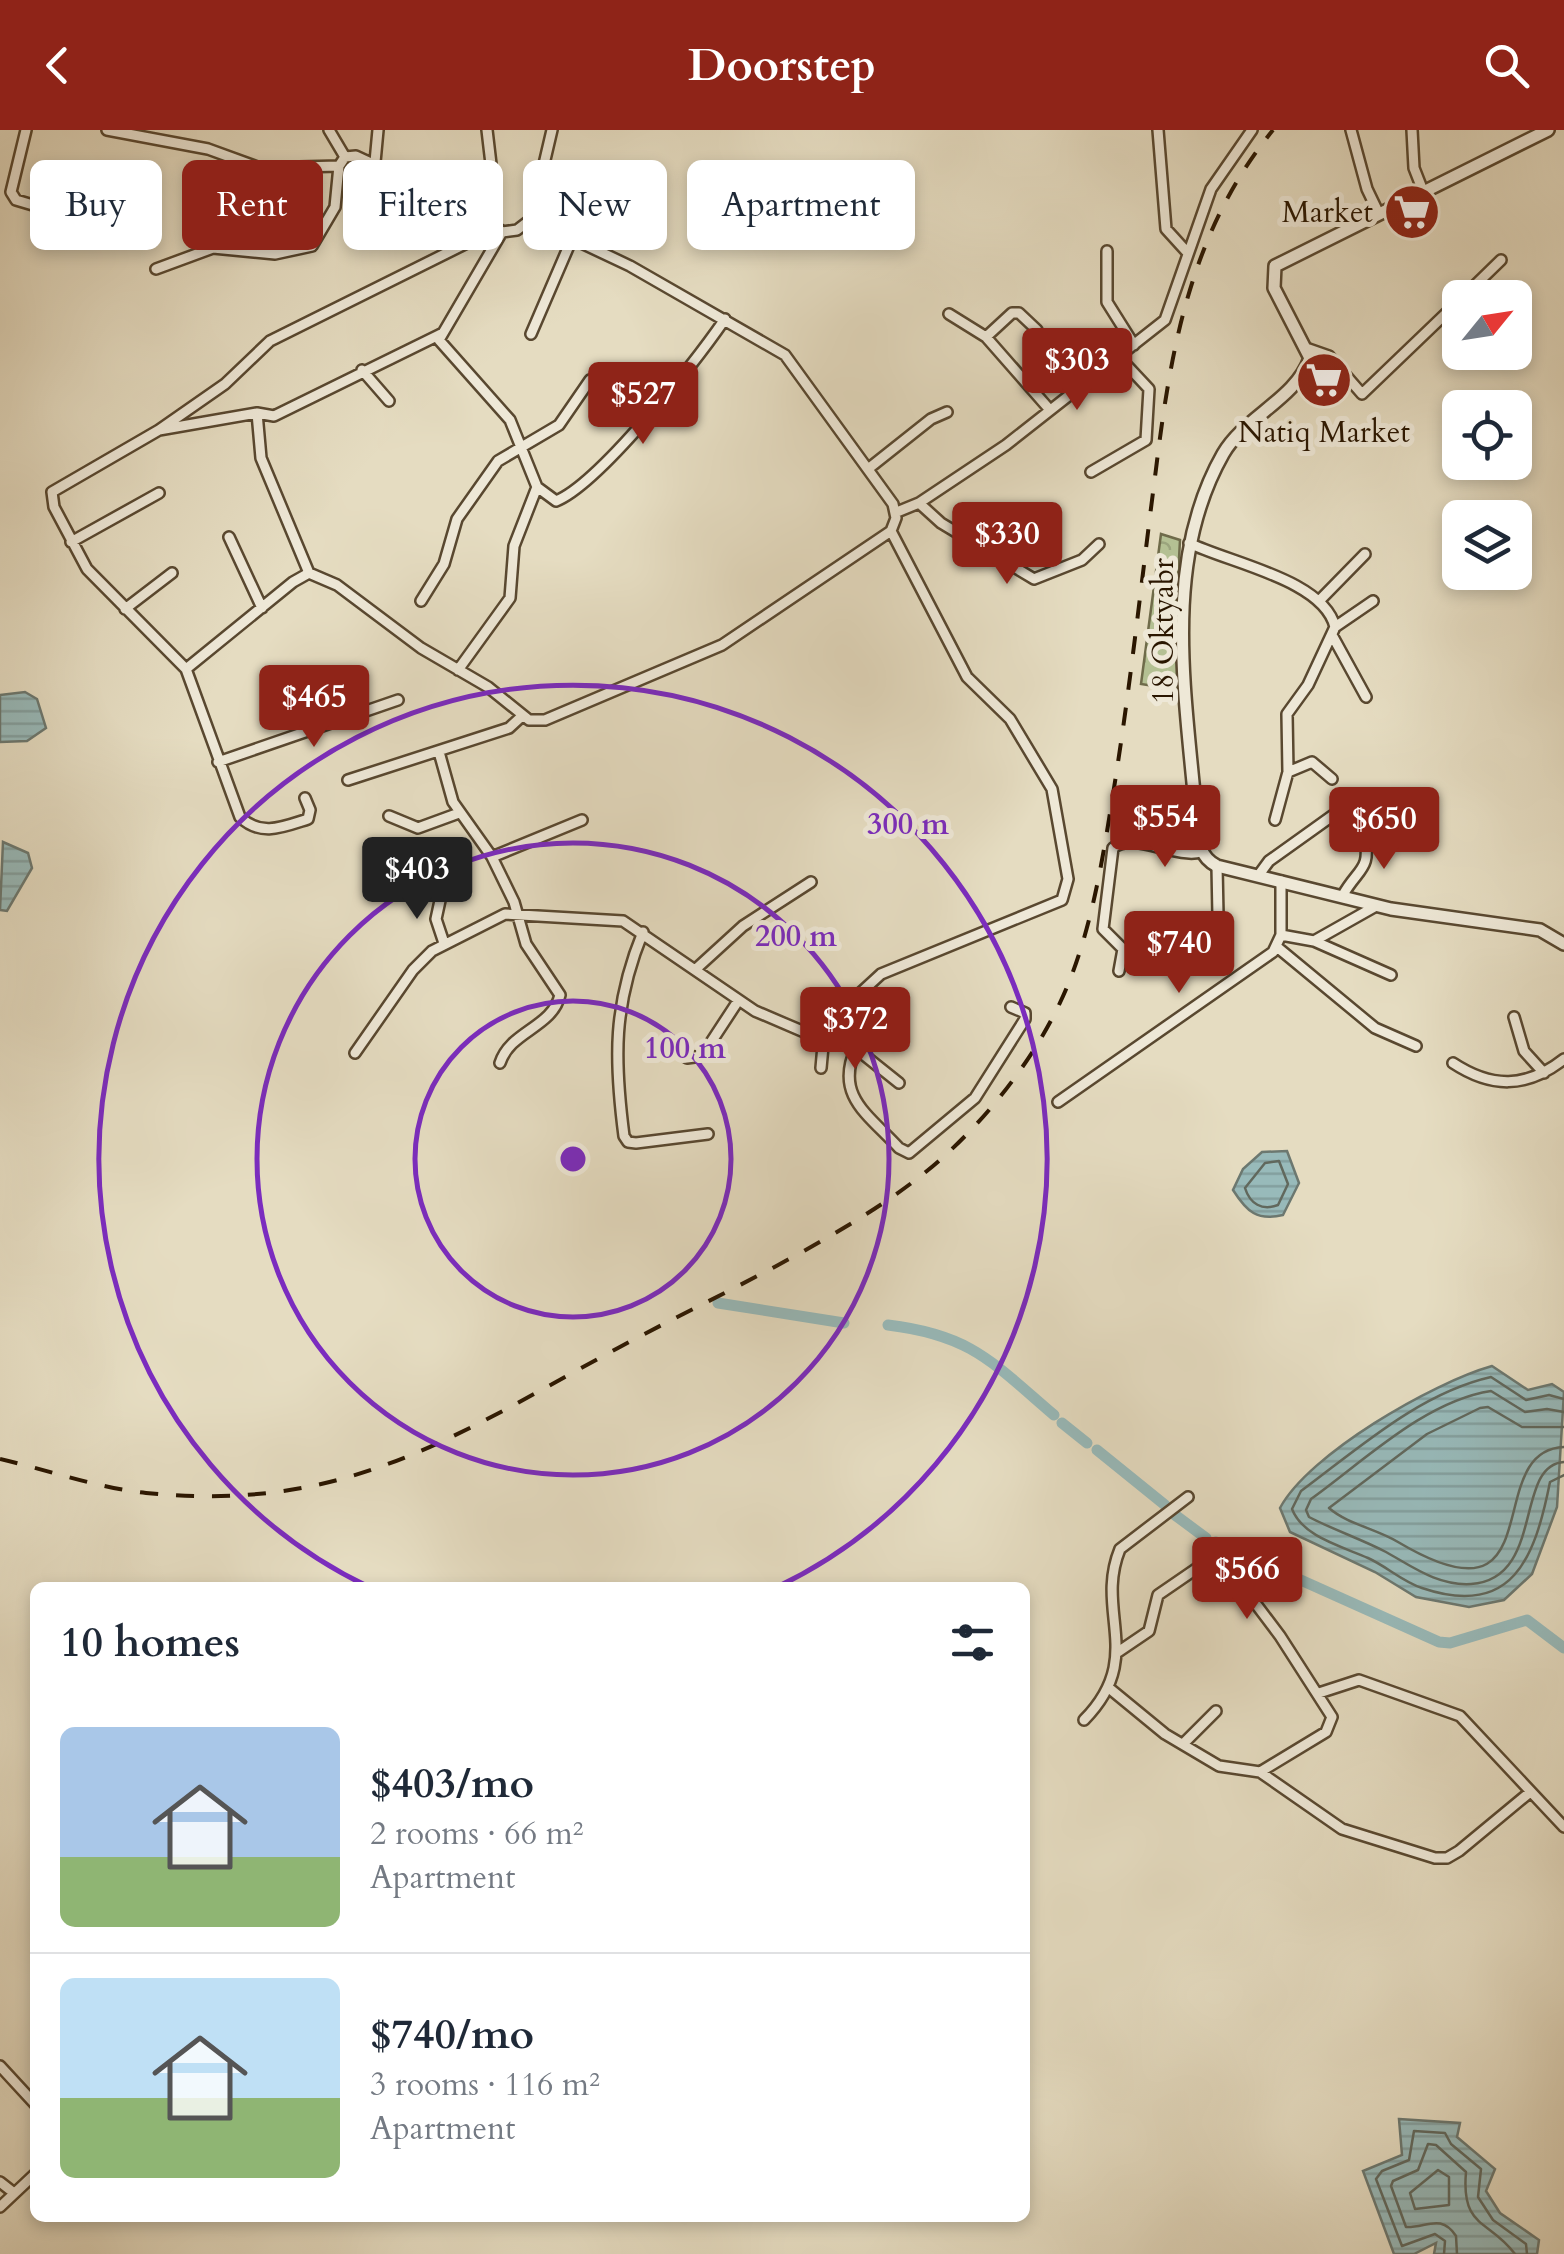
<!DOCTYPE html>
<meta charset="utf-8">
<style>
body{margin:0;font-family:Cardo,serif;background:#f6f6f7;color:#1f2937;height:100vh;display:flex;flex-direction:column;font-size:38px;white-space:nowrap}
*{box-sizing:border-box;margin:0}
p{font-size:32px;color:#747a83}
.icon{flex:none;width:55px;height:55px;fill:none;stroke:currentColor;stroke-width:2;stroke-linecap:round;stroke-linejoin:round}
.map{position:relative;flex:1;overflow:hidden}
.sheet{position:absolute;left:30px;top:1452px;width:1000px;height:640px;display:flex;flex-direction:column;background:#fff;border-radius:15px;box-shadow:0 5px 15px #0003}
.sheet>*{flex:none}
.banner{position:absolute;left:30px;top:30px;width:1000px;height:90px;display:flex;gap:20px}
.needle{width:65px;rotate:60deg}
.buttons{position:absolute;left:1442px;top:150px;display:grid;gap:20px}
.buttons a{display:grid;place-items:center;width:90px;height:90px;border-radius:15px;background:#fff;box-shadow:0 5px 15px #0003;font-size:50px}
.price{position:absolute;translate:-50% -85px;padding:0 22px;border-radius:10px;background:#8f2418;color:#fff;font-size:32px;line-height:65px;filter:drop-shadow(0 2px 5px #0008)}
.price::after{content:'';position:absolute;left:50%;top:60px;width:30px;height:22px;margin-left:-15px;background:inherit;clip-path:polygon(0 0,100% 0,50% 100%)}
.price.selected{background:#222;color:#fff}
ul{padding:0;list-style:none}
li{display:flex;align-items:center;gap:30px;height:250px;padding:0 30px}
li+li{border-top:2px solid #e0e1e3}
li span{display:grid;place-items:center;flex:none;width:280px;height:200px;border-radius:15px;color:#555}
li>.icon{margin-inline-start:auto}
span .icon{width:120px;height:120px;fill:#fffc;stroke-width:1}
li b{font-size:42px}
h2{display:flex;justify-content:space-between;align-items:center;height:120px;padding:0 30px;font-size:42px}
.tag{padding:0 35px;border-radius:15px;background:#fff;box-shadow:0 5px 15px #0003;font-size:35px;line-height:90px}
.tag.selected{background:#8f2418;color:#fff}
header{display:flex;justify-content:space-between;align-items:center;height:130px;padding:0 30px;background:#8f2418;color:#fff;font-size:45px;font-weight:700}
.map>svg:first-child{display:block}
.forest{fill:url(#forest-crowns);stroke:#6f6b4a;stroke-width:2.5}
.water{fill:url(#water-rules);stroke:#6c7870;stroke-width:2.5}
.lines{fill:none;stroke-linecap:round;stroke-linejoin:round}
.shore{stroke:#61685d;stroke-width:2.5}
.canal{stroke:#98baba;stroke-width:11}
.minor-casing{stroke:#594830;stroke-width:14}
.tertiary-casing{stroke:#594830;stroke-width:16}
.minor{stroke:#eee8d7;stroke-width:9}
.tertiary{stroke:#eee8d7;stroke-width:11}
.rail{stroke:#2a1600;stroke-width:4;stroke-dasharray:18 18;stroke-linecap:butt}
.ring{fill:none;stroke:#7b2cbf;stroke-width:5}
.labels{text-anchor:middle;stroke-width:10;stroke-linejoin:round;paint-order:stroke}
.poi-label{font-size:30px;fill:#2a1600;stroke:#eee8d7;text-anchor:end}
.street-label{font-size:30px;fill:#2a1600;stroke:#eee8d7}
.centre{fill:#7b2cbf;stroke:#eee8d7;stroke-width:5}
.ring-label{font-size:30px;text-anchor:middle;font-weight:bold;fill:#7b2cbf;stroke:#eee8d7;stroke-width:10;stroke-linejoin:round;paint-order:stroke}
</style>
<header><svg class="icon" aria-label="back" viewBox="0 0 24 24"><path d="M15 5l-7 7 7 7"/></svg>Doorstep<svg class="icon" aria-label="search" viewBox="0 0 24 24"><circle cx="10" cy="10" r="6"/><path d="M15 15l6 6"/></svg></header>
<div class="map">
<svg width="1564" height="2124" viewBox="0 0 1564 2124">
<defs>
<pattern id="forest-crowns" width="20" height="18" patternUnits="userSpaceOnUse" patternTransform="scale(2.5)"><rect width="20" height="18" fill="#b4c093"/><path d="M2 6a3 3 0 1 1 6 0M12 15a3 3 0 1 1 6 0" fill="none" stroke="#9ba47d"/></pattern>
<pattern id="water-rules" width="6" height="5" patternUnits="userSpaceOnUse" patternTransform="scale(2.5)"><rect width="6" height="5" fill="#98baba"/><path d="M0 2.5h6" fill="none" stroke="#839f9e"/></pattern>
</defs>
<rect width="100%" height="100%" fill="#e5dcc1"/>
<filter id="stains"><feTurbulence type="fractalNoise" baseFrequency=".002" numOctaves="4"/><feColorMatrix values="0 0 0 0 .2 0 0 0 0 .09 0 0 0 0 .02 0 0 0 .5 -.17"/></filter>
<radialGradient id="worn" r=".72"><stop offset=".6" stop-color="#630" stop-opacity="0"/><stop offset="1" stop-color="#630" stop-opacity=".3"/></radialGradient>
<path class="forest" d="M1161 404 1180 410 1176 485 1179 560 1141 554Z"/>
<path class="water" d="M25 562 37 569 46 598 27 611 0 612V565Z
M3 712 28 723 32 738 7 781 0 780Z
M1287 1021 1299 1053 1283 1085C1257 1091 1247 1082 1233 1060L1243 1039 1262 1022Z
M1492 1236 1528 1260 1552 1254 1564 1262 1557 1377 1532 1444 1504 1470 1469 1477 1416 1467 1375 1442 1290 1402 1280 1378C1309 1324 1432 1253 1492 1236Z
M1399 1989 1460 1993 1457 2007 1495 2039 1486 2061 1500 2083 1539 2110 1537 2124H1434L1436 2113 1414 2124H1394L1363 2041 1402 2025Z"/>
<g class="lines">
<path class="shore" d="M1279 1031 1288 1054 1278 1075C1262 1081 1250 1074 1245 1058L1265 1033Z
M1564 1269 1549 1265 1526 1270 1491 1247C1420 1263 1359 1318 1301 1361L1292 1379C1303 1407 1341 1416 1368 1428 1386 1436 1403 1452 1422 1458 1513 1489 1535 1427 1550 1352L1564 1345
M1564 1282 1547 1279 1525 1282 1491 1261C1425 1271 1364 1331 1311 1369L1306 1380 1309 1387C1334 1400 1361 1409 1386 1422 1413 1437 1438 1456 1471 1454 1545 1449 1514 1335 1564 1332
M1564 1297H1522L1488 1277 1480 1278 1427 1304 1329 1378C1347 1394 1377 1399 1398 1412 1556 1506 1479 1320 1564 1317
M1438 2040 1449 2047V2075L1415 2079 1410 2063Z
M1444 2124 1445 2111 1435 2104 1402 2116 1376 2049 1382 2041 1409 2030 1414 2001 1445 2003 1451 2014 1481 2039 1478 2067 1493 2090 1526 2114 1527 2124
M1457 2124 1456 2106C1441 2083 1426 2098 1406 2097L1391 2056 1393 2051 1418 2040 1428 2014 1436 2015 1466 2042C1461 2099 1489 2089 1515 2124"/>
<path class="canal" d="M718 1173 844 1193
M888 1195C971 1205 992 1232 1054 1285
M1062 1293 1087 1313
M1097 1320 1165 1375
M1175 1385 1206 1408
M1216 1412 1439 1512 1450 1513 1527 1490 1564 1518"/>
<g class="minor-casing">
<path id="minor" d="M26 0 11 62 16 70 70 86 97 70 136 66
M107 0 208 19 260 38 339 36 345 27 356 26 483 85 502 102 517 100 534 87
M329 0 345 27
M552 0 533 81 537 92 630 136 785 225 893 374 896 388 891 401
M1158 0 1166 99 1186 121
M1351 0 1367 59 1379 84
M1412 0 1414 38 1423 61
M375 32 378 0
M78 43V84
M483 85 493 51 487 0
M1107 121V172L1134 215
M156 139 213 118 275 124 312 116 335 77 339 36
M1462 168 1501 130
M949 184 986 207 1050 280
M531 204 571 111
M986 207 1012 183H1019L1037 200
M1309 219 1329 226 1362 264 1460 170
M362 240 389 271
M257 283 261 328 309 443
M159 300 225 254 270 211 473 110 502 102 439 210 510 290 537 357 514 416 510 468 458 540
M868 339 931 289 947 282
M1091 342 1146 310 1149 259 1119 227
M537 357 556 371C599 354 696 231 725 189
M919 373 941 393 1034 449 1082 430 1099 414
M897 382 919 373 1006 315 1165 190 1211 59 1252 0
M229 407 262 478
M71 412 159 363
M1189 413C1230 433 1324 450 1335 497L1308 555 1287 584 1288 642 1275 690
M1320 470 1365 424
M421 471 444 434 457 389 498 331 559 295 590 250
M125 479 172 443
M1335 497 1373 471
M1332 505 1366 567
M186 539 293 452 309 443 337 455 421 518 488 557 529 590H545L722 515 891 401
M439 622 453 672 492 727 514 772 526 814 560 865C552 898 510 901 500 933
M218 632 398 570
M1288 642 1312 632 1332 649
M348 650 509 598 522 586
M305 668 310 680 308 689C283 697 261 707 240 687L186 539 87 439 54 377 52 362 159 300 257 283 274 286 441 204
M389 686 418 698 459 683
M492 727 582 690
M1217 736 1218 786
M1258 746 1269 731 1353 671
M1343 765C1358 738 1372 740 1364 706
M441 766 436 789 444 813
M643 802C613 875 614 929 624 1006L628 1012 636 1013 708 1004
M1281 805 1314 811 1391 845
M1314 811 1376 776
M1160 814 1123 819 1103 799 1113 718C1133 701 1175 729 1201 722
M1277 817 1375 898 1416 916
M697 838 743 796 811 752
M1119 841 1123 819
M1514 887 1524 921 1544 943
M834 901 899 953
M856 918C834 966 869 985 899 1018L909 1023 975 968 1025 889V883L1011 877
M355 923 413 840 432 821 505 784 623 791 755 881 809 904 824 905 834 901 856 867 881 844 1062 770 1068 749 1052 659 1010 589 967 547 891 401
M687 928 702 926 738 871
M1453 933C1491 958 1526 959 1564 929
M821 938 824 905
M1058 972 1273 822 1281 805V751
M1118 1522 1149 1501 1158 1465 1209 1430 1225 1433 1280 1506 1332 1587 1326 1602 1260 1642
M1109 1558 1165 1604 1219 1636 1260 1642 1342 1699 1435 1728H1447L1459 1721 1529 1663
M1319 1563 1359 1550 1460 1586 1564 1697
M1084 1590C1146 1527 1094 1482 1120 1419L1188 1367
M1184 1613 1216 1581
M0 1936 35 1974
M0 2052 14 2063
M0 2077 35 2044"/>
</g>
<g class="tertiary-casing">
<path id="tertiary" d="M1548 0 1275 136 1274 158 1310 228C1296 269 1244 287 1223 324 1161 433 1186 566 1196 685 1198 706 1197 726 1217 736L1391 779 1540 800 1564 814"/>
</g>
<use href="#minor" class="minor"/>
<use href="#tertiary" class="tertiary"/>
<path class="rail" d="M0 1329C48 1340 98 1358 146 1363 345 1383 451 1308 618 1218 716 1165 859 1102 941 1029 995 981 1046 913 1071 847 1094 787 1104 721 1114 658 1131 552 1142 446 1156 339 1171 216 1192 99 1273 0"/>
</g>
<g class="ring">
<circle cx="573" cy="1029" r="158"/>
<circle cx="573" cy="1029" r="316"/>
<path d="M369 1457A474 474 0 1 1 777 1457"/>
</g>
<defs>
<g id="supermarket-disc" transform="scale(2.875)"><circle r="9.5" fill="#8f2418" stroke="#eee8d7"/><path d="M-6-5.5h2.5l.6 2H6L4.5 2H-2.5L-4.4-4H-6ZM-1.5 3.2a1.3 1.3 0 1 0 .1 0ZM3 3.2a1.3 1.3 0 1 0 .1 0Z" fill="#fff"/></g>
</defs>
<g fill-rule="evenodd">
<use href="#supermarket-disc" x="1412" y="82"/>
<use href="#supermarket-disc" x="1324" y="250"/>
</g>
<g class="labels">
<g class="poi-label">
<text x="1373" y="92">Market</text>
<text x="1324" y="312" text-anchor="middle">Natiq Market</text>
</g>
<g class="street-label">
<text transform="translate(1163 501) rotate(-90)" y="10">18 Oktyabr</text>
</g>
</g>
<circle cx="573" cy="1029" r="15" class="centre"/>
<g class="ring-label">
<text x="908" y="704">300 m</text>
<text x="796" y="816">200 m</text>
<text x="685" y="928">100 m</text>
</g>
<rect width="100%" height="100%" filter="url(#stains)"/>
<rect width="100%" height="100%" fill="url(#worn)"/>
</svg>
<div class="buttons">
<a><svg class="needle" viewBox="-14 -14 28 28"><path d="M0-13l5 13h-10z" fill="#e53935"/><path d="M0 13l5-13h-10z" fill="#747a83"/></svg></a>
<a><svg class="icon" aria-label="locate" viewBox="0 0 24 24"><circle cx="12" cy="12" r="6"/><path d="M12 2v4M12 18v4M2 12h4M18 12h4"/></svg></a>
<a><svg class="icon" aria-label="layers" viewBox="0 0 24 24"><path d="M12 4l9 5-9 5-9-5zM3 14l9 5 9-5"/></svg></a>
</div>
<b class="price" style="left:1077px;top:283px">$303</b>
<b class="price" style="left:643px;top:317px">$527</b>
<b class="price" style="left:1007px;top:457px">$330</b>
<b class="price" style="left:314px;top:620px">$465</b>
<b class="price" style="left:1165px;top:740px">$554</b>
<b class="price" style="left:1384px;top:742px">$650</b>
<b class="price selected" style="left:417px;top:792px">$403</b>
<b class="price" style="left:1179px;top:866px">$740</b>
<b class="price" style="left:855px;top:942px">$372</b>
<b class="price" style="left:1247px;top:1492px">$566</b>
<div class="banner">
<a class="tag">Buy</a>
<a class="tag selected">Rent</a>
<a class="tag">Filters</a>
<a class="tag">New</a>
<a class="tag">Apartment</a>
</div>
<section class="sheet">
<h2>10 homes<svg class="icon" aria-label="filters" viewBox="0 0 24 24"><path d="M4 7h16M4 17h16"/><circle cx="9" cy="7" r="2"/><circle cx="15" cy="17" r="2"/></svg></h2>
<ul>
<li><span style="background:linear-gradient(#a9c7e8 65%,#8fb573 0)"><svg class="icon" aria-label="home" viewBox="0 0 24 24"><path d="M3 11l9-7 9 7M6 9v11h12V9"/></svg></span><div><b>$403/mo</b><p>2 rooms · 66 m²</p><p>Apartment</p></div></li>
<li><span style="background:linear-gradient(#bfe0f5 60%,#8fb573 0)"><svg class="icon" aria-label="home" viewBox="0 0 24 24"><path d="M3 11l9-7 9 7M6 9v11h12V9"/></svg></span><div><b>$740/mo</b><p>3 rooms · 116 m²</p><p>Apartment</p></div></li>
</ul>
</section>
</div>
